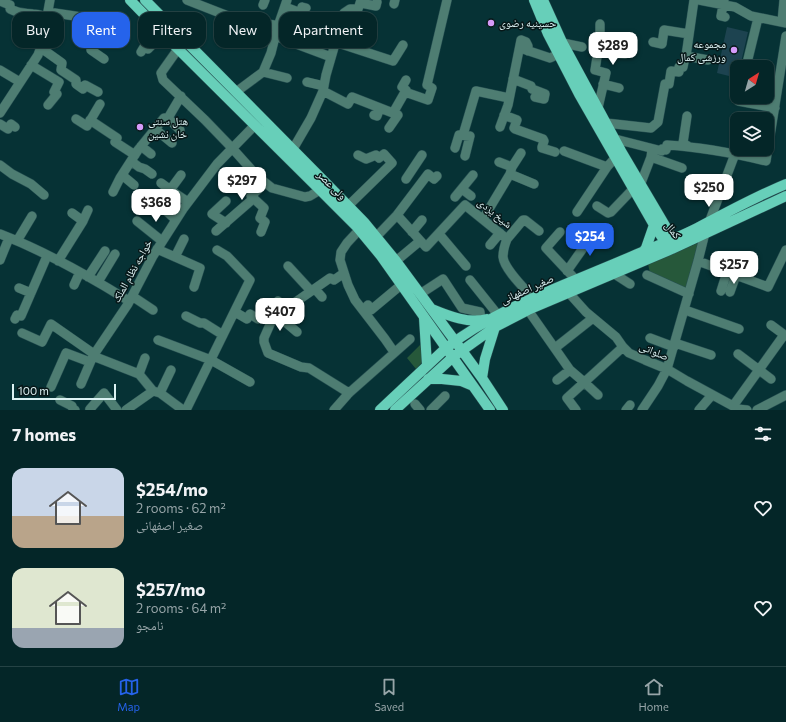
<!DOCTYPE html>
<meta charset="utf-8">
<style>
body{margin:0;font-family:Commissioner,"Noto Naskh Arabic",sans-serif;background:#123234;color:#f1f3f6;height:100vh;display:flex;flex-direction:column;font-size:15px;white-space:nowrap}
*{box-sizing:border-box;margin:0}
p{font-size:13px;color:#97a5a8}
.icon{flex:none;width:22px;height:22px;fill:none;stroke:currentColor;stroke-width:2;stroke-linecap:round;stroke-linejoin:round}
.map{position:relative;height:410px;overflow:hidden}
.panel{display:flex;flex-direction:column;background:#042628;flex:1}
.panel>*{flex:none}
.top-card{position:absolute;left:12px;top:12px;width:400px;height:36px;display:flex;gap:8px}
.needle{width:26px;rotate:37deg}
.tools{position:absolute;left:730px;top:60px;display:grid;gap:8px}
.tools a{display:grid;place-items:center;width:44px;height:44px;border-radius:8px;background:#042628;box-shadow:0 1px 3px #0004,0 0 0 1px #254345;font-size:20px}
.scale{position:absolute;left:12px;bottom:10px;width:104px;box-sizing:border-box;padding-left:4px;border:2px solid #dcf2f3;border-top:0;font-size:11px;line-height:14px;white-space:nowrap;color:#dcf2f3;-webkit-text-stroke:3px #071718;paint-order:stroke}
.price{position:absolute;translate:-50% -34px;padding:0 9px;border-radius:8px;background:#fff;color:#222;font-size:13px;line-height:26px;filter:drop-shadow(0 1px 2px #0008)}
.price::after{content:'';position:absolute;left:50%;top:24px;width:12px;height:9px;margin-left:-6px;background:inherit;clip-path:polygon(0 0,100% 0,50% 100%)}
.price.on{background:#2563eb;color:#fff}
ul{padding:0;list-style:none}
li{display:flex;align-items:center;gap:12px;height:100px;padding:0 12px}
li span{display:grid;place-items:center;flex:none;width:112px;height:80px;border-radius:12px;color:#555}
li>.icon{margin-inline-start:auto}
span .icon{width:48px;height:48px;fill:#fffc;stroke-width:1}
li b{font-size:17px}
h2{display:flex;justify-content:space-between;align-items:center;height:48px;padding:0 12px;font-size:17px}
.pill{padding:0 14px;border-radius:12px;background:#042628;box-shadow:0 1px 3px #0004,0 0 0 1px #254345;font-size:14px;line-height:36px}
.pill.on{background:#2563eb;color:#fff}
.menu{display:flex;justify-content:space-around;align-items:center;height:56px;border-top:1px solid #254345;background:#042628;font-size:11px;color:#97a5a8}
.menu a{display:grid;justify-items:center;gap:2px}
.menu .on{color:#2563eb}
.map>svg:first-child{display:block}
.green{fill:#26583a}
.building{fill:#1d4350}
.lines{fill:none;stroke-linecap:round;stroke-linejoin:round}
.minor-casing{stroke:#285153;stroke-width:10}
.major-casing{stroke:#285153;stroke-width:11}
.minor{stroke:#4e7d72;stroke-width:9}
.major{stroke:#67cfb9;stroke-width:10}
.poi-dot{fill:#d69bfa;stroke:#071718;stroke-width:1.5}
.labels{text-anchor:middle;stroke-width:3;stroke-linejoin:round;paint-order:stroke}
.poi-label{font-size:11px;fill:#dcf2f3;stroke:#071718;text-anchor:start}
.street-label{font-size:11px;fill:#dcf2f3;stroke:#071718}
</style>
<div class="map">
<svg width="786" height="410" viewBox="0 0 786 410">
<rect width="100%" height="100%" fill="#063235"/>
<path class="green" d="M700 242 687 291 650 273 648 264Z
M421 344 424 360 416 369 407 358Z"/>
<path class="building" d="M727 27 748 32 740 67H737V78L717 73Z"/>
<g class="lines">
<g class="minor-casing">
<path id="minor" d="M187 0 233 18 274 25 277 29
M694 0 686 56 708 60
M699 0 735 7 751 16 786 23
M724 0 721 16 725 17
M0 1 10 5V9C20 14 23 13 33 14 38 14 43 16 47 17
M361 3 376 6 377 2
M394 4 395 0
M263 5 265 0
M285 7 301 13 302 7 306 8
M48 12 95 19 92 30 94 31V39L90 41 92 45 91 50 104 59
M301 13 298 21 307 24
M782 22 784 0
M17 25 21 19 20 13
M275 36 331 57
M335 42 393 61 403 45
M558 42 582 47
M653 42 662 44 664 30 689 34
M41 48 62 63 61 70 76 80V84L83 89 85 85 98 92
M178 49 161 73 163 80 205 120 232 148 258 177 272 188 305 197 310 196 320 190
M523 49 550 58 565 51
M141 52 144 47 148 49 163 34
M598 52 625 54
M31 65 59 82 54 92 57 94 48 105
M746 67 758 18
M0 70 20 82
M263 72 287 78
M513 79 531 86 532 89 545 94 544 99 535 97
M307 82 324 86
M603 84 619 88
M323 91 348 104 352 97 398 115 389 128
M236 92 263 72 271 53 277 29 287 0
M405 92 428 100 432 88 427 85 447 0
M405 92 406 90 402 87 406 80
M739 97 738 101 775 108
M598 108 606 73 595 70 600 38V24
M0 113 38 55 42 44 50 0
M393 113 405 92
M374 115 377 116 380 108
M504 115 517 120 514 128 515 129 543 139 544 141 542 147V148L555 152
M687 116 683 143 688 146
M168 118 180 130
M76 119 87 126 100 104
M90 120 117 138 115 142 135 155
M606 123 651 128 658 122 665 84H669L671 71 679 72V67H683L684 62
M0 124 8 129 11 124 15 127
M500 127 508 105 521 40 526 42 528 46V51
M155 129 172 143
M463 135 476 91 509 98
M615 139 662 151V149L666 150 667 145C701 147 733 153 766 161L786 36
M141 146 151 154
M455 148 459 135 470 136 465 156
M293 149 311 118 323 91 326 75 344 13 350 9H358L361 0
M564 151 607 167
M651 157 682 168
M131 161 139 167 145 169 152 174
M499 162 512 167
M0 165 12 174 31 184 44 195
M510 174 534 184
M122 175 134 185
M406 179 422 155
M161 183 176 194 188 202
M641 183 651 157 652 149
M462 189 471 196
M170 190 181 175
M113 192 120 178 138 150 164 118H168L181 96
M455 197 473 175
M348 206 392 163 384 154 379 158 376 155 366 159 358 155
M597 206 608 213 611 212 633 189
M163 208 176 220
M577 212 607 167 615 158
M397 215 426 247 465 205 507 239C505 244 503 252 503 257 504 269 525 289 533 298
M483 219 510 174 512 167 521 153
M710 220 735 154
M83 221 88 210
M137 221 162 241
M226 223 212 214 226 201
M359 230 347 243 341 252 340 260 348 285 355 300 385 339 394 352
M216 231 254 198
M261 232 265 222 260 218 264 208 251 196 265 183
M412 232 422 220
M560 232 546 248 576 280
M0 234C44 251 89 276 129 301
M439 234 466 266
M376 237 397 215 428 174 434 179 437 176
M507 239 523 220H525L539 231
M17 241 32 216
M490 245 500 233
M157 249 200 268 194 287
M175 257 184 239
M0 260 9 238
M58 261 83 221 72 213
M396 261 420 241
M698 261 768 287 786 250
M288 266 311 291
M567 271 586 244V243L577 237 582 231
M344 273 334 280 330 278 277 315 272 320 264 338V342L268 353 301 367 309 368 349 393
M613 273 630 284
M647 275 689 294
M88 277 105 251
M470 280 498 315
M98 282 115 254
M74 285 80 272
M19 288 31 293
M315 289 322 297
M721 291 727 272
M568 292 586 312 616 337 623 347 629 353 645 360 667 369 687 381 733 406 738 409 747 410
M730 292 736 275
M420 294 443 279 462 308 480 312 481 321
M132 296 153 310
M278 301 285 309
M363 310 368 305 371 310 401 285
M528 310 570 370 584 382 598 395
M685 310 739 329
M235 312 247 319 250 314 258 319
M277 315 297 332
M186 316 200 323H204L223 335
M15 319 17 315 21 316 47 256
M771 325 786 336
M22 333 42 342 51 324 94 354
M650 338 674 347
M158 340 211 360 250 382
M675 343 711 355
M555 348 593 318
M738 354 771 379
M93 356 139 374 153 391 160 393 183 410
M139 374 145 358
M557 380 570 370
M81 384 93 356 128 304 153 256 183 209 217 164 255 125
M51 387 66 353 90 362
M160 393 171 370
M60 400 72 406 73 409 75 410
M415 404 420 410
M733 406 784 335
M91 410 90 409 104 393 117 410
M126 410 153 391
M186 410 250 280 227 256 217 250
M334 410 349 393 410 339
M431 410 445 396
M576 410 567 398 623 347
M626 410 630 405
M642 410 658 386 667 369 698 261 705 233
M699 410 712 395
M757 410 786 395"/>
</g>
<g class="major-casing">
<path id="major" d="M130 0 170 41 320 190 357 227 381 256 490 410
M145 0 326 183 364 222 396 261 455 341 482 378 503 410
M534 0 548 34 579 94 654 225 665 242 669 246
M543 0 562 42 621 151 673 239 672 245
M642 253 646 248 654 225
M432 309C449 316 469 324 487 319
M424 318 426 349 427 365
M482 378 485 359 495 327
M428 379H442L461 381 473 386
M380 410 446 348C503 304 572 283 637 254 658 245 681 237 701 226 729 211 757 196 786 184
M395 410 453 357 495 327 528 310 672 249 786 196"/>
</g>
<use href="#minor" class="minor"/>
<use href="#major" class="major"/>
</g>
<g class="poi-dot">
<circle cx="491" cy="23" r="4"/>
<circle cx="734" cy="50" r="4"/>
<circle cx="140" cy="127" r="4"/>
</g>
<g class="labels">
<g class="poi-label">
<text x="499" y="27">حسینیه رضوی</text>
<text x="726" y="48" text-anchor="end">مجموعه<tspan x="726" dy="13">ورزشی کمال</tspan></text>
<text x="148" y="125">هتل سنتی<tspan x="148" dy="13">خان نشین</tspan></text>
</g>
<g class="street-label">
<text transform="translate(332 185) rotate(45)" y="4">ولی عصر</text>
<text transform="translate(495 213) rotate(39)" y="4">شیخ یزدی</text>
<text transform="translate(673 230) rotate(52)" y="4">کمال</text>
<text transform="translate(132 271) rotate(-61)" y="4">خواجه نظام الملک</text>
<text transform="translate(527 289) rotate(-24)" y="4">صغیر اصفهانی</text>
<text transform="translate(654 351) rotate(23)" y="4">صلواتی</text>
</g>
</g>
</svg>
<div class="tools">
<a><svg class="needle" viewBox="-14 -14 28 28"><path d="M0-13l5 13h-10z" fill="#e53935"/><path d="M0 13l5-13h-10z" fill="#97a5a8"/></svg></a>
<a><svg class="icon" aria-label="layers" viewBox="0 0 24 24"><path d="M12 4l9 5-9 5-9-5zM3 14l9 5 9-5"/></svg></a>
</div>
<div class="scale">100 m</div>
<b class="price" style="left:613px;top:66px">$289</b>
<b class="price" style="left:242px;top:201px">$297</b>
<b class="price" style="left:709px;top:208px">$250</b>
<b class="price" style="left:156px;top:223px">$368</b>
<b class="price on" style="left:590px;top:257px">$254</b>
<b class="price" style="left:734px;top:285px">$257</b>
<b class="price" style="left:280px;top:332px">$407</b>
<div class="top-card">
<a class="pill">Buy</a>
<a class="pill on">Rent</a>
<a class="pill">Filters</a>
<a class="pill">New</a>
<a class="pill">Apartment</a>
</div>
</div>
<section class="panel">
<h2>7 homes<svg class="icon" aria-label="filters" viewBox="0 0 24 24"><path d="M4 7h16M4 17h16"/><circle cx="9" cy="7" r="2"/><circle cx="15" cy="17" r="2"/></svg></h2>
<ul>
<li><span style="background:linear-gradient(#c9d6e8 60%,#b9a48a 0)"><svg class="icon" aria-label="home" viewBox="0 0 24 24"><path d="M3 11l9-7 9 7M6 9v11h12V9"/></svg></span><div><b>$254/mo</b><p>2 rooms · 62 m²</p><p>صغیر اصفهانی</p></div><svg class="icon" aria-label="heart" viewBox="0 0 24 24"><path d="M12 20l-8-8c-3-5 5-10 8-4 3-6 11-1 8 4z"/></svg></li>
<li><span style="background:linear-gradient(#dfe7d0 75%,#9aa5b1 0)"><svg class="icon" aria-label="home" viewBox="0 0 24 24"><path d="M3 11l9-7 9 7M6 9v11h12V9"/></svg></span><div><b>$257/mo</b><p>2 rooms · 64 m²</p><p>نامجو</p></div><svg class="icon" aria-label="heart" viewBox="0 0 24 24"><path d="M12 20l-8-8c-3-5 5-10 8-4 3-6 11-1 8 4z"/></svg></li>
</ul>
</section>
<nav class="menu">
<a class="on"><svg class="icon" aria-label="map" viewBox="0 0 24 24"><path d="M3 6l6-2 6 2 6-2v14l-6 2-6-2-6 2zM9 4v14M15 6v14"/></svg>Map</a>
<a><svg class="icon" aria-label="saved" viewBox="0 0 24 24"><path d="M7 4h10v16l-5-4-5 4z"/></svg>Saved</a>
<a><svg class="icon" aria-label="home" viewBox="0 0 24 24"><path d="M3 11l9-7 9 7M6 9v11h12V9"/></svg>Home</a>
</nav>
